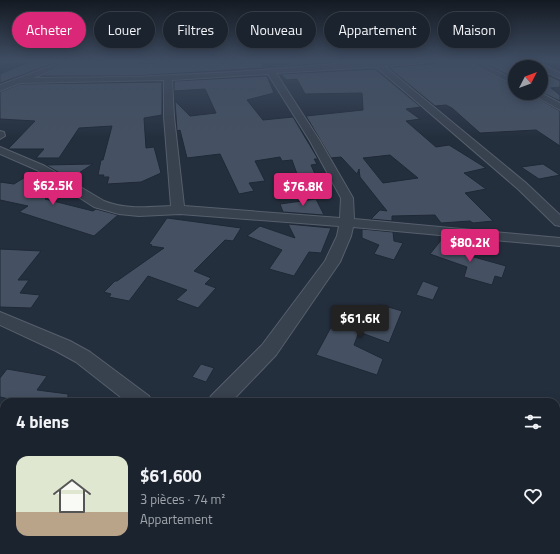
<!DOCTYPE html>
<html lang="fr">
<meta charset="utf-8">
<style>
body{margin:0;font-family:"Titillium Web",sans-serif;background:#242b36;color:#f1f3f6;height:100vh;display:flex;flex-direction:column;font-size:15px;white-space:nowrap}
*{box-sizing:border-box;margin:0}
p{font-size:13px;color:#a0a4aa}
.icon{flex:none;width:22px;height:22px;fill:none;stroke:currentColor;stroke-width:2;stroke-linecap:round;stroke-linejoin:round}
.map{position:relative;flex:1;overflow:hidden}
.side{position:absolute;left:0px;top:398px;width:560px;height:156px;display:flex;flex-direction:column;background:#1b232e;border-radius:12px 12px 0 0;box-shadow:0 2px 10px #0003,0 0 0 1px #39404a}
.side>*{flex:none}
.top-card{position:absolute;left:12px;top:12px;width:536px;height:36px;display:flex;gap:8px}
.needle{width:26px;rotate:48deg}
.fabs{position:absolute;left:508px;top:60px;display:grid;gap:8px}
.fabs a{display:grid;place-items:center;width:40px;height:40px;border-radius:50%;background:#1b232e;box-shadow:0 2px 10px #0003,0 0 0 1px #39404a;font-size:20px}
.price{position:absolute;translate:-50% -34px;padding:0 9px;border-radius:4px;background:#db2777;color:#fff;font-size:13px;line-height:26px;filter:drop-shadow(0 1px 2px #0008)}
.price::after{content:'';position:absolute;left:50%;top:24px;width:12px;height:9px;margin-left:-6px;background:inherit;clip-path:polygon(0 0,100% 0,50% 100%)}
.price.active{background:#222;color:#fff}
ul{padding:0;list-style:none}
li{display:flex;align-items:center;gap:12px;height:100px;padding:0 16px}
li+li{border-top:1px solid #39404a}
li span{display:grid;place-items:center;flex:none;width:112px;height:80px;border-radius:12px;color:#555}
li>.icon{margin-inline-start:auto}
span .icon{width:48px;height:48px;fill:#fffc;stroke-width:1}
li b{font-size:17px}
h2{display:flex;justify-content:space-between;align-items:center;height:48px;padding:0 16px;font-size:17px}
.tag{padding:0 14px;border-radius:18px;background:#1b232e;box-shadow:0 2px 10px #0003,0 0 0 1px #39404a;font-size:14px;line-height:36px}
.tag.active{background:#db2777;color:#fff}
.map>svg:first-child{display:block}
.building{fill:#455162;stroke:#1f2835;fill-rule:evenodd}
.lines{fill:none;stroke-linecap:round;stroke-linejoin:round}
.minor-casing{stroke:#565f6c;stroke-width:2}
.minor{fill:#38414e;fill-rule:evenodd}
</style>
<div class="map">
<svg width="560" height="554" viewBox="0 0 560 554">
<rect width="100%" height="100%" fill="#242f3e"/>
<path class="building" d="M32 61H60L0 83V74Z
M76 61H140L139 64 188 61H255L261 62 264 68 135 76H41Z
M290 61H355L274 67 272 65 291 64Z
M453 61H465L515 86V93H529L560 111V146L536 130 480 133 452 108 446 105 435 106 388 67 420 65Z
M479 61H521L534 67H515V78Z
M375 69 421 107 406 109 420 119 406 121 436 147 449 145 486 168 464 173 486 189 465 193 493 221 473 223 470 221 441 223 435 215 392 216V221L371 219 380 210 387 211 360 177 359 169 357 174 341 157 331 158 306 116 363 110 362 93 305 94 297 79 286 80 281 74ZM390 155 418 178 383 183 363 158Z
M541 72 560 81V87L551 88 560 95V101L541 92Z
M267 76 274 93 247 100 263 120 293 117 318 159H314L317 164 311 165 319 183 301 185 292 160 282 161 280 157 255 161 265 181 249 183 254 191 239 194 220 154 187 158 180 130 177 131 175 101 190 116 216 113 205 89 174 91V81Z
M162 82V115L144 118 146 148 154 147 161 173 141 182 107 184 109 177H103L104 175H98L101 160H103L112 126 79 128 59 158H36L44 149H8L35 121 0 119V92L20 84Z
M93 164 74 176 68 178 46 165Z
M543 164 560 175 539 179 521 167Z
M35 171 56 184 51 187 30 188 42 192 38 194 48 196 45 199 93 211 96 209 118 215 94 236 19 212 28 206 0 200V182L14 184Z
M316 199 324 215 283 212 280 204Z
M167 218 241 228 233 241 225 240 194 271 211 278 205 284 216 288 198 308 176 300 187 290 148 276 129 301 109 297 111 294 104 292 115 281H117L164 248 151 246 152 245 149 244Z
M288 224 331 228 321 253 309 252 294 276 269 269 282 250 247 236 260 226 295 238Z
M362 229 393 232 394 241 403 243 394 260 374 254 379 245 362 238Z
M442 239 461 246 456 252 506 266 502 278 495 276 492 285 464 277 467 267 430 254Z
M0 249 41 251 18 280H29L20 293 40 295 31 308 0 307Z
M423 281 439 287 433 300 416 295Z
M378 304 402 311 389 343 359 332 354 345 383 359 377 375 316 355 336 318 362 326 372 308 375 309Z
M201 364 214 368 206 382 192 377Z
M7 369 47 376 37 390 68 394V402H22L0 397V378Z"/>
<g class="lines">
<g class="minor-casing">
<path id="minor" d="M64 61H75L33 78 135 77 234 72 373 61H426L422 63 384 66 526 183 560 215V226L555 225 518 189 381 71 375 67 276 73 320 141 353 198 354 219 560 238V246L353 227 351 236 340 262 276 355 231 402H208L211 396 262 345 325 261 337 236 339 226 180 214 139 216 119 214 94 207 37 170 0 154V147L45 166 104 201C126 210 148 207 171 206L164 117V80L20 83 0 91V85ZM268 74 310 141 341 198 340 218 184 206 174 117 172 80Z
M466 61H476L515 80V85Z
M538 65H544L560 73V78L541 70V67H537Z
M530 93H541L560 103V110Z
M0 131 4 132 5 136 0 139Z
M0 312 70 341 90 352 149 396 152 402H127L76 362 56 351 0 325Z
M560 413V458L556 459V414Z
M556 538 560 539V554H538L540 550H556Z
M305 550H334L336 554H306Z"/>
</g>
<use href="#minor" class="minor"/>
</g>
<linearGradient id="sky" x2="0" y2="1"><stop stop-color="#141a22"/><stop offset="0.44" stop-color="#3f4d63"/><stop offset="1" stop-color="#3f4d63" stop-opacity="0"/></linearGradient>
<rect width="560" height="138" fill="url(#sky)"/>
</svg>
<div class="fabs">
<a><svg class="needle" viewBox="-14 -14 28 28"><path d="M0-13l5 13h-10z" fill="#e53935"/><path d="M0 13l5-13h-10z" fill="#a0a4aa"/></svg></a>
</div>
<b class="price" style="left:53px;top:206px">$62.5K</b>
<b class="price" style="left:303px;top:207px">$76.8K</b>
<b class="price" style="left:470px;top:263px">$80.2K</b>
<b class="price active" style="left:360px;top:339px">$61.6K</b>
<div class="top-card">
<a class="tag active">Acheter</a>
<a class="tag">Louer</a>
<a class="tag">Filtres</a>
<a class="tag">Nouveau</a>
<a class="tag">Appartement</a>
<a class="tag">Maison</a>
</div>
<section class="side">
<h2>4 biens<svg class="icon" aria-label="filters" viewBox="0 0 24 24"><path d="M4 7h16M4 17h16"/><circle cx="9" cy="7" r="2"/><circle cx="15" cy="17" r="2"/></svg></h2>
<ul>
<li><span style="background:linear-gradient(#dfe7d0 70%,#b9a48a 0)"><svg class="icon" aria-label="home" viewBox="0 0 24 24"><path d="M3 11l9-7 9 7M6 9v11h12V9"/></svg></span><div><b>$61,600</b><p>3 pièces · 74 m²</p><p>Appartement</p></div><svg class="icon" aria-label="heart" viewBox="0 0 24 24"><path d="M12 20l-8-8c-3-5 5-10 8-4 3-6 11-1 8 4z"/></svg></li>
</ul>
</section>
</div>
